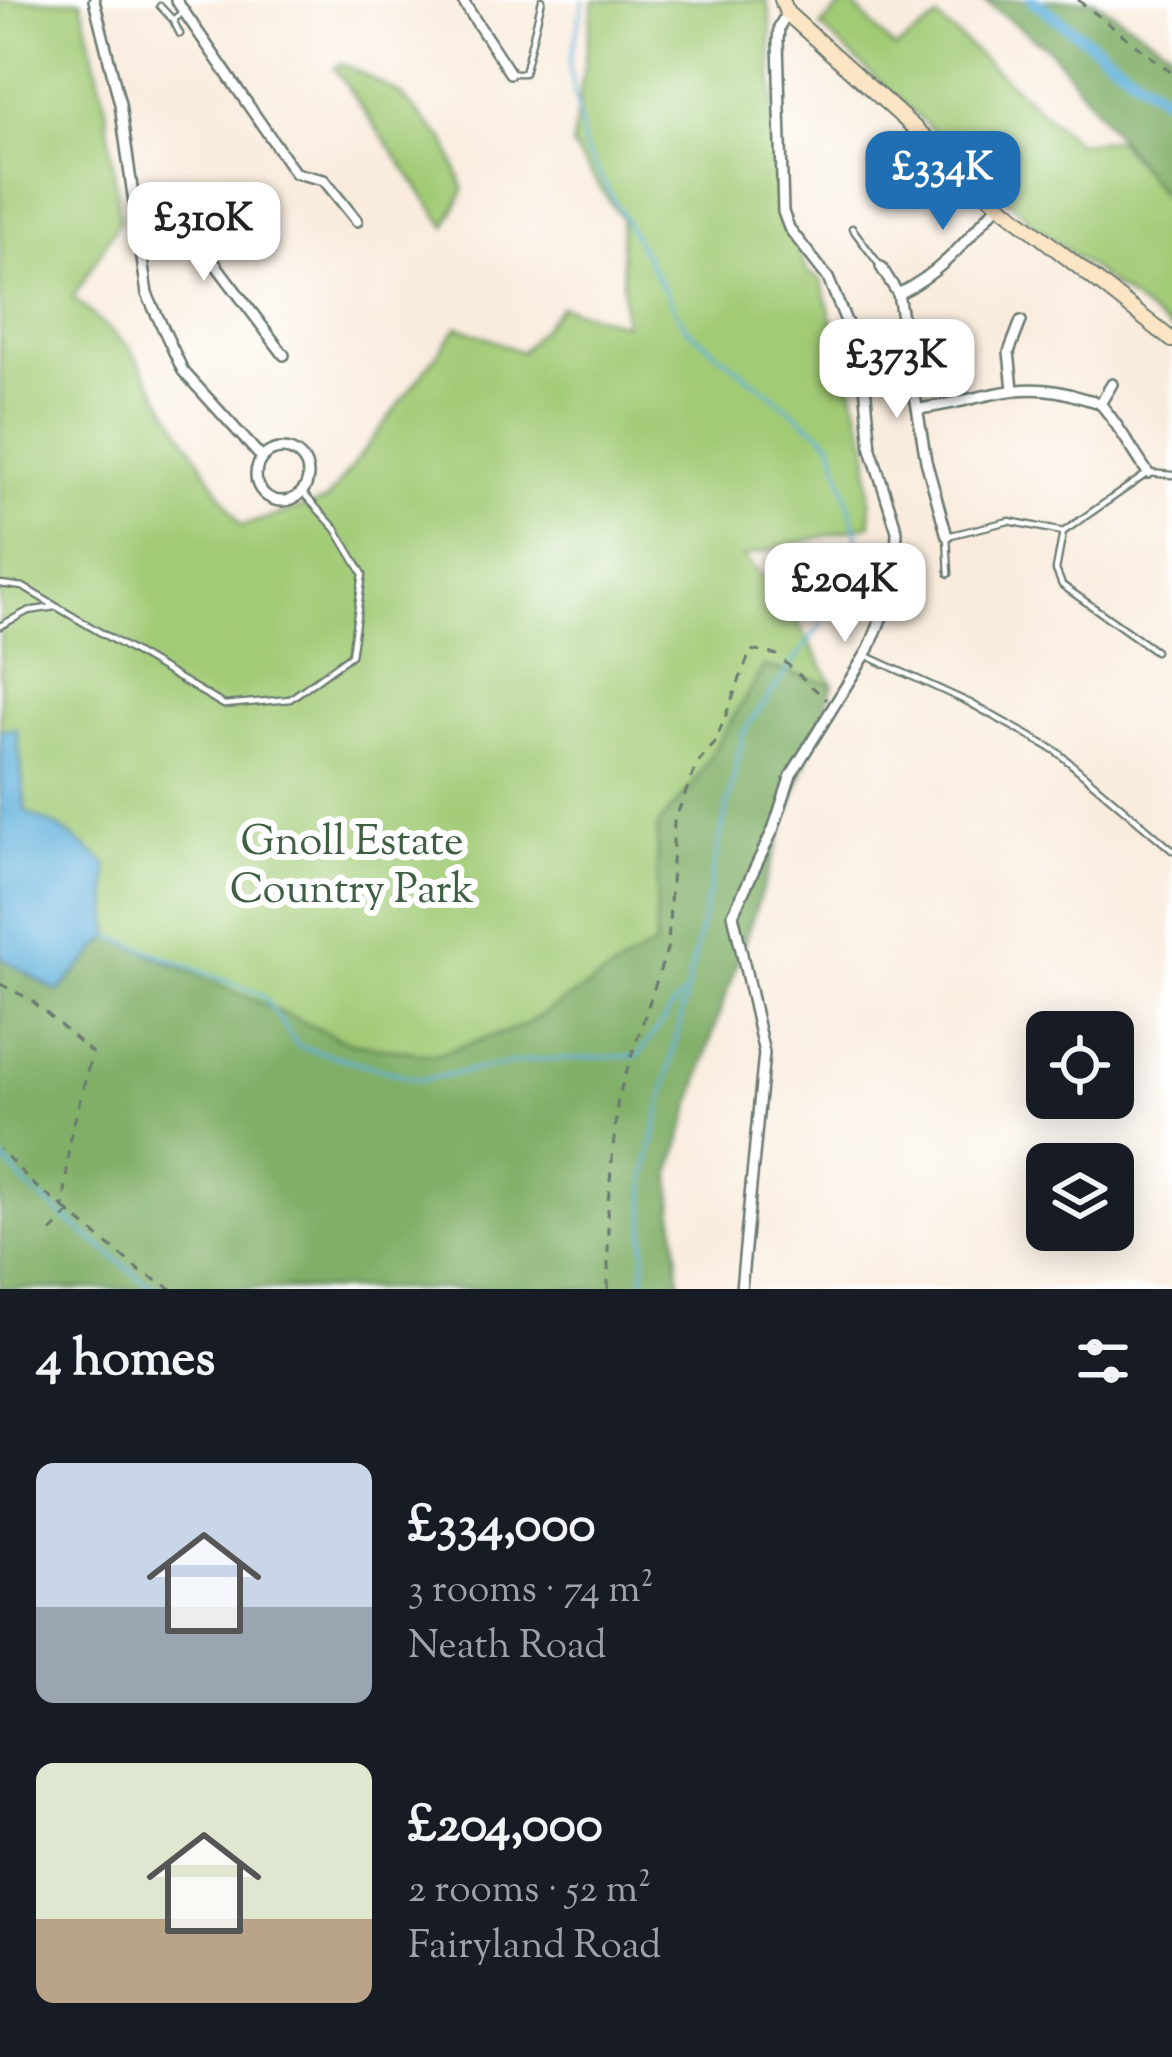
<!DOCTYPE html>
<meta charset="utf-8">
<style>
body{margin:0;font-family:"Sorts Mill Goudy",serif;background:#20242c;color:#f1f3f6;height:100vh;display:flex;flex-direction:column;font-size:45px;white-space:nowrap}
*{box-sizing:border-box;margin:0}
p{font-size:39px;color:#9ea1a6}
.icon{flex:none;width:66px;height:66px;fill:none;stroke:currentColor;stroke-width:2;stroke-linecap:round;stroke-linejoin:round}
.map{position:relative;height:1289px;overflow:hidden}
.details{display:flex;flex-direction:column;background:#171b24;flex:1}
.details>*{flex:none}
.fabs{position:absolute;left:1026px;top:1011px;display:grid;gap:24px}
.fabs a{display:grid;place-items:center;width:108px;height:108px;border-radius:18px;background:#171b24;box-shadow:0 6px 30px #0003;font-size:60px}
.price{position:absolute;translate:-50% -102px;padding:0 27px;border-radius:24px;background:#fff;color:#222;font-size:39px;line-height:78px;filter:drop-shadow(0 3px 6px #0008)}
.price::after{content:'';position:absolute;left:50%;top:72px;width:36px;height:27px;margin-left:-18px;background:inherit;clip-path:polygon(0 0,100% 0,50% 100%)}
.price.on{background:#1f6fb2;color:#fff}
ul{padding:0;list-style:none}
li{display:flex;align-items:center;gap:36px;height:300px;padding:0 36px}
li span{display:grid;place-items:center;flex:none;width:336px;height:240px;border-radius:18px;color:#555}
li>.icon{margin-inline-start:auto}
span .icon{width:144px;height:144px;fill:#fffc;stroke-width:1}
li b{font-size:51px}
h2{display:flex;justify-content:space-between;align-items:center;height:144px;padding:0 36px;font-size:51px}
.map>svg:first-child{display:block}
.green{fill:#a2cb76;stroke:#608455;stroke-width:3}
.forest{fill:#81af67;stroke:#50764e;stroke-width:3}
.water{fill:#61b1db;stroke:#407788;stroke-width:3}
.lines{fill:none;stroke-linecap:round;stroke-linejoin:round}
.stream{stroke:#61b1db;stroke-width:3}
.canal{stroke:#61b1db;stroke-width:12}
.service-casing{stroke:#6b7a6f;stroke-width:9}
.minor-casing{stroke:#6b7a6f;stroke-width:14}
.secondary-casing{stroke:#6b7a6f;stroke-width:18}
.path{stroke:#6b7a6f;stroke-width:3;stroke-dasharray:9 9;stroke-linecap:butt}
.service{stroke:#fff;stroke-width:4.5}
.minor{stroke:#fff;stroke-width:9}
.secondary{stroke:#fce5c4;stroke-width:14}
.labels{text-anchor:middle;stroke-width:12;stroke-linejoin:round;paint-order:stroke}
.park-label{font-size:42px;fill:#406044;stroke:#fff}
</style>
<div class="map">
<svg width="1172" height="1289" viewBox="0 0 1172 1289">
<rect width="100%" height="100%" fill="#fff"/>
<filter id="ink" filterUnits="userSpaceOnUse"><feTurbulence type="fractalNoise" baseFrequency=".00833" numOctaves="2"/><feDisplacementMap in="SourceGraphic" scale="24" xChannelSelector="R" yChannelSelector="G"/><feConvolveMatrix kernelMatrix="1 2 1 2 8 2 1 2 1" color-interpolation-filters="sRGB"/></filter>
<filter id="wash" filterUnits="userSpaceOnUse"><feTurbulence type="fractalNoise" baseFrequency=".004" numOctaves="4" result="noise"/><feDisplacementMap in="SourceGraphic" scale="48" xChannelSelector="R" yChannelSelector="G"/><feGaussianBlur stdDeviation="2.7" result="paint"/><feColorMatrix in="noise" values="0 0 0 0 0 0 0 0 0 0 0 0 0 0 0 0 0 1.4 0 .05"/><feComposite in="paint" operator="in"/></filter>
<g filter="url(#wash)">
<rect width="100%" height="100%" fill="#f9ecdd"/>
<path class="green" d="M0 0H81L105 102 120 220 73 298 130 348 241 526 326 501 458 326 521 352 561 306 624 324 621 218 572 146 594 0H766L770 13 777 200 808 272 821 280 868 443 871 524 743 557 782 594 833 684 764 666 606 1289H0Z
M848 0 895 49 938 19 1077 143 1117 139 1172 207V331L1037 227 821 27Z
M342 63 399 93 447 143 464 190 446 227 334 68Z"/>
<path class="forest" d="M983 0H1094L1172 51V207L1051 51Z
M764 666 833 684 715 1026 671 1174 680 1289H0V957L58 992 110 936 350 1043 435 1055 523 1026 655 945 658 825 693 785Z"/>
<path class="water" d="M17 729 26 812 62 829 107 864 110 936 58 992 0 957V730Z"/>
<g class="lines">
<path class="stream" d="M584 0 569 65 585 149 685 327 832 442 865 563 744 731 645 1179 644 1289
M110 936 262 995 298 1046 420 1080 529 1060 638 1056 681 996
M0 1156 31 1190 146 1283 160 1289"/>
<path class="canal" d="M1033 0 1172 104"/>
</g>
</g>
<g filter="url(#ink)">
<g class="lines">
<g class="service-casing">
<path id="service" d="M160 6 173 20 180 14
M173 20 180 34
M510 73H524L542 0
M852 228 881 267
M1063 532 1056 570 1062 585 1155 651
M949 574 947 536 1009 521 1063 532 1148 473 1172 475
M0 584 23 587 224 705 290 699 351 655 363 574 336 529 302 492
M0 626 28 611 55 607
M865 655 970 703 1056 751 1172 850"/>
</g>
<g class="minor-casing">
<path id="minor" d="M94 0 120 104 147 294 183 371 262 458
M176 0 295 173 324 180 357 221
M462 0 510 73
M133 195 164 196 284 355
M881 267 898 294C944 271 965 241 999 204
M898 294 926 461 947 536
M1013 389 1009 352 1021 321
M1100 404 1112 384
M918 409C980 402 1019 376 1082 398 1088 400 1095 400 1100 404 1110 412 1138 459 1148 473
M256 475a26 26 0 1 1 52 0a26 26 0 1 1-52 0Z
M741 1289 764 1053 733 914 773 830 791 775 869 649 895 584 897 531 871 449 863 362 828 278 789 228 783 212 778 41 779 27 787 13"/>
</g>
<g class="secondary-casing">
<path id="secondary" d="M782 0 787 13 999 204 1172 340"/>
</g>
<path class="path" d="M1078 0 1172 73
M0 984 30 999 92 1053 69 1142 64 1208 34 1185 0 1149
M65 1209 141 1272 172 1289
M51 1232 69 1213
M608 1289V1202L618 1097 668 946 674 822 697 764 715 743 751 650 777 655 827 700"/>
<use href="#service" class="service"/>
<use href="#minor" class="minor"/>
<use href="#secondary" class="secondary"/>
</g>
</g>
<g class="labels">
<g class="park-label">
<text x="352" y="854">Gnoll Estate<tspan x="352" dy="48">Country Park</tspan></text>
</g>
</g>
</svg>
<div class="fabs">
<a><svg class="icon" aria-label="locate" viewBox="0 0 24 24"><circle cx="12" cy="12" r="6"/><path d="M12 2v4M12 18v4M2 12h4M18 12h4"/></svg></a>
<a><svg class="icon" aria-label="layers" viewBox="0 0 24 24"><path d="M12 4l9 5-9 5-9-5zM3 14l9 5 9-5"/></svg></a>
</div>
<b class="price on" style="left:943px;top:233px">£334K</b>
<b class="price" style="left:204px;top:284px">£310K</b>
<b class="price" style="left:897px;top:421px">£373K</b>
<b class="price" style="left:845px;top:645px">£204K</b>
</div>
<section class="details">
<h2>4 homes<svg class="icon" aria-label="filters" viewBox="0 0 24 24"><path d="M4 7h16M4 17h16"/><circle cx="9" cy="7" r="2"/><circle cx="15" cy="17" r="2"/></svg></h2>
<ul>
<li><span style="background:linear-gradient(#c9d6e8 60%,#9aa5b1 0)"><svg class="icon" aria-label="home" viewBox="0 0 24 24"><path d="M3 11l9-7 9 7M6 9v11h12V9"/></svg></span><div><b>£334,000</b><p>3 rooms · 74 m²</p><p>Neath Road</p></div></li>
<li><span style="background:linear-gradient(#dfe7d0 65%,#b9a48a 0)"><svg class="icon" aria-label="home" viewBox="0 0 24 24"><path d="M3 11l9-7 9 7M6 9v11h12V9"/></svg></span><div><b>£204,000</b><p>2 rooms · 52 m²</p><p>Fairyland Road</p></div></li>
</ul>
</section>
